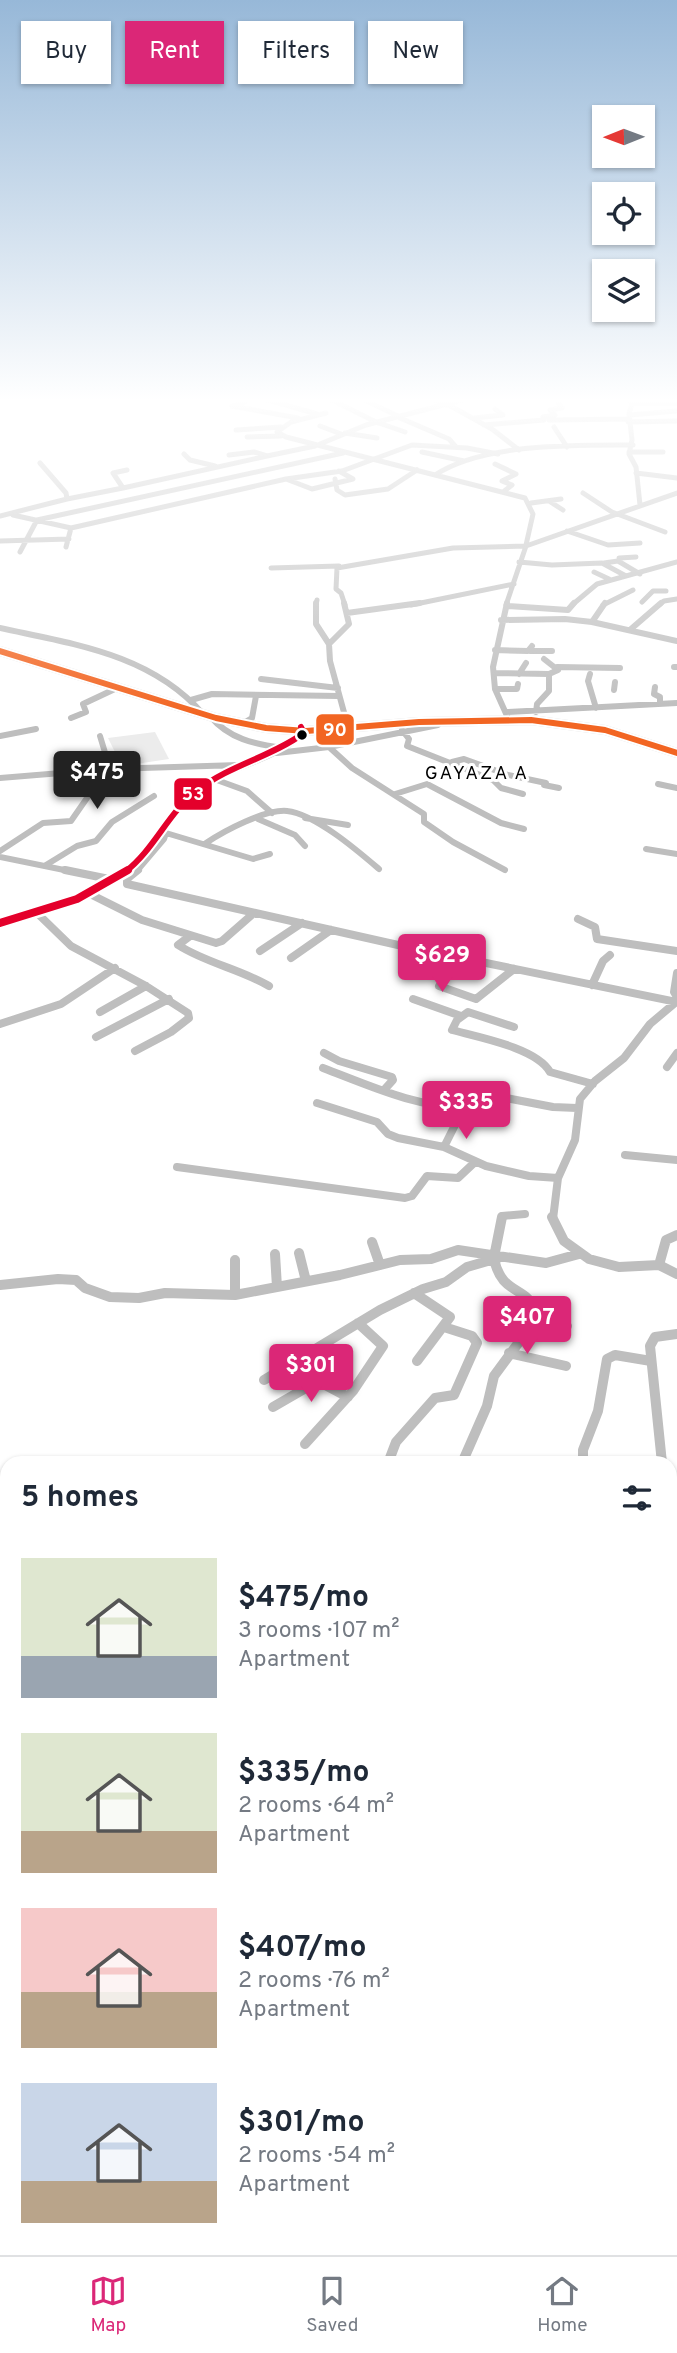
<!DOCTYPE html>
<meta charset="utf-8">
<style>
body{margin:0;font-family:Overpass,sans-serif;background:#f6f6f7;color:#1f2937;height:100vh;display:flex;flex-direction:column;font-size:26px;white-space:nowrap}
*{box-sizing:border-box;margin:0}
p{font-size:23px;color:#747a83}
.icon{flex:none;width:38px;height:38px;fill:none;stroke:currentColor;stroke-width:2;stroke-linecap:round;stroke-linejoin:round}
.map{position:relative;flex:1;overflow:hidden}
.drawer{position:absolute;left:0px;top:1456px;width:677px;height:800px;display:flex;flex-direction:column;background:#fff;border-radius:21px 21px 0 0;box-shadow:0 2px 5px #0004}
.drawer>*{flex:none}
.top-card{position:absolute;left:21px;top:21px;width:635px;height:63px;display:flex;gap:14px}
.needle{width:46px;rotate:269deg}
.fabs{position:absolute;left:592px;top:105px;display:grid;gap:14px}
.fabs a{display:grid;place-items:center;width:63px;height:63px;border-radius:0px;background:#fff;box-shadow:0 2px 5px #0004;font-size:35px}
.price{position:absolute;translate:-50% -60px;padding:0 16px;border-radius:7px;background:#db2777;color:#fff;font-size:23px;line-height:46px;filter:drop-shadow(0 2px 4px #0008)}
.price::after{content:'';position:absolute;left:50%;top:42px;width:21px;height:16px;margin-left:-10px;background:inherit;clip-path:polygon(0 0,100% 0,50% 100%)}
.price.current{background:#222;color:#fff}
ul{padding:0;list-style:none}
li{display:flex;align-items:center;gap:21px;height:175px;padding:0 21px}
li span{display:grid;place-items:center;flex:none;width:196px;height:140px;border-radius:0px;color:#555}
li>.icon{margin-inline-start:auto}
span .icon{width:84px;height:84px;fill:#fffc;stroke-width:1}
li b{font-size:30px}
h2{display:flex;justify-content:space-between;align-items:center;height:84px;padding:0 21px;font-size:30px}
.tag{padding:0 24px;border-radius:0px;background:#fff;box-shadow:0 2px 5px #0004;font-size:24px;line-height:63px}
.tag.current{background:#db2777;color:#fff}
.menu{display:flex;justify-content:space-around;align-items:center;height:98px;border-top:2px solid #e0e1e3;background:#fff;font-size:19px;color:#747a83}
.menu a{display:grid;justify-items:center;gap:4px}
.menu .current{color:#db2777}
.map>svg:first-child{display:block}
.green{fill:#ececec}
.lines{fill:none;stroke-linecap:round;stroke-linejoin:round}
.major-casing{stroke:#dbdbdb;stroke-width:10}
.minor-far4{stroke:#bebebe;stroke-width:5}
.minor-far3{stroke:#bebebe;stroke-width:6}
.minor-far2{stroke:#bebebe;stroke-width:8}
.minor-far1{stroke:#bebebe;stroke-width:10}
.minor{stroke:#bebebe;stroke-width:14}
.major{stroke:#bebebe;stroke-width:8}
.bus-1-casing{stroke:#fff;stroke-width:10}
.bus-2-far1-casing{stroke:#fff;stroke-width:10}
.bus-2-casing{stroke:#fff;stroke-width:13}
.bus-1{stroke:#f26522;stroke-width:6}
.bus-2-far1{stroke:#e4002b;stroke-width:6}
.bus-2{stroke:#e4002b;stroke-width:8}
.bus-dot{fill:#000;stroke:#fff;stroke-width:2.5}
.labels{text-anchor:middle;stroke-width:6;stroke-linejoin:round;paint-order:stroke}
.far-quarter-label{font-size:19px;letter-spacing:2px;fill:#000;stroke:#fff}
.line-badge{stroke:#fff;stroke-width:2.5}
.badge-label{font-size:19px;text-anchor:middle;font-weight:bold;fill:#fff}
</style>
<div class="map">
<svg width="677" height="2255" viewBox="0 0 677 2255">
<rect width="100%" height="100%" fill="#fff"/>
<path class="green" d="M155 732 169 759 122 766 108 738Z"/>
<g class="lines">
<g class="major-casing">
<path id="major" d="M0 651 216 718 266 728 306 731 419 722 531 720 605 730 677 753"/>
</g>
<path class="minor-far4" d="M265 399 317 414
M330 399 378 423
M362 399 400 417
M433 399 446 405
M634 399 629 413 632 440 629 454 636 467 640 505
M245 402 232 406 298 418
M631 403H677
M447 404 492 429 519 450
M326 413 291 422 277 432 286 437 525 498 533 514 526 545
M629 415 677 411
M400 418 449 439 456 447
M474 418 503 415 495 409
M549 420 628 419
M628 422 677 421
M379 423 405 432
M484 425 544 420 543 417 555 415 550 410 562 408 555 399
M320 426 341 434
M554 427 567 447
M236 430 281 427
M345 433 377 438
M247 437 281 436
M320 444 366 425 466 399
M422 452 464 461
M629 452H663
M184 454 190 460 215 466
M229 455 254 452 267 456 315 446
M495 464 516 474
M636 473 677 478
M435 475C484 443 575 445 633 445
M286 479 342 471 412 445 467 448 498 454
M335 479 337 490 345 495 388 489 417 470
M123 488 267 456
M503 492 512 485 502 481 516 474
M583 493 612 512 665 532
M67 499 123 488 113 473 127 470
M549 501 563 510
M531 503 561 499
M13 515 71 528
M0 516 67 499 66 493 40 463
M567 531 608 545 640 543
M0 541 69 539
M66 547 71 528 286 479 312 489 353 479 339 471
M20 552 37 520 343 453
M619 558 636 557
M519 562 552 565 602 563 626 576
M604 563 618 561 640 574
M271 568 339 566
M594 572 609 579
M642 602 653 591H666
M316 605 317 600
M345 605 341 593 336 589 337 568 453 548 526 546
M411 605 514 584
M506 605 526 546 677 493
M572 605 597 584 677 562
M603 605 633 590
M659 605 664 601 677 599"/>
<path class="minor-far3" d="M316 603V624L329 644
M344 603 349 624 329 644 330 661 348 727
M507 603 493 667 495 689 508 718
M508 606 568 610 574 603
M347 613 420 603
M501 620 565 619 592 622 677 641
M592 622 605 603
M0 628C73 644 151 654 203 714
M631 629 661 603
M495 650 528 651 532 646
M530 651H552
M557 667 620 668
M674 667H677
M494 673 549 674
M519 674 526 663
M590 674 588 681 596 708
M261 679 338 688
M655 687 654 694 660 697V704
M495 689H517L518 684
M614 690 615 682
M191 700 212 694 339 696
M506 712 677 703
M536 712 537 704 549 691V674L558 670 544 659
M210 716C229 739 254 744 283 748
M71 718 86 712 83 704 117 688
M242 724 252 718 256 696
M402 730 409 739 407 746 493 780 501 788 523 794
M0 736 36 729
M100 736 110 769
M329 747 352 768 424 814V822L453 842 505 870
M277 753 329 747 438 725V720
M452 762 464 759 508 775 546 783
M0 778 110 769 239 765
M214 779 247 791 272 813
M658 784 677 788
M544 785 559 788
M395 794 427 784 501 823 524 829
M305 818 348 825
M258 819 295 835 305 846
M166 833 253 859 270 854
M206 843C224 831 265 809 287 811 315 814 358 851 379 869
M646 849 677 854
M0 851 43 823 71 821 87 798 91 771
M0 857 74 872
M46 865 77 846 96 841 112 822 154 796
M125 872C159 846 173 803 210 781 236 766 289 754 305 730L301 727
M136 872 164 839 166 833 161 831"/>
<path class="minor-far2" d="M65 870 114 880
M138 870 127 879V884L398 945 677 1002
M88 893 142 920 216 943 222 941 254 913
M36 912 71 946 146 986 188 1013 189 1018 171 1032 135 1051
M578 919 595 927 597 939 677 951
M0 923 77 899 128 870
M190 936 178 945C206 963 240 969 269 986
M260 951 302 923
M291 958 331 930
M677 973 674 992 677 997
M592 985 603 961 610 955
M439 986 476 999 514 969
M413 999 461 1016
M100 1012 146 986
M0 1024 61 1004 115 968
M514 1027 468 1012 457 1020 452 1030C478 1037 537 1048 550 1072L593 1084
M96 1037 169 999
M324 1053 339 1061 392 1077 393 1080 384 1090
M667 1067 677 1053
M323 1068C368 1085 419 1109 468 1107
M317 1103 377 1122 388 1134 398 1138 444 1147 486 1166 529 1176 558 1178
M444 1147 455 1125 480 1093 553 1107 577 1108
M625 1155 677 1160
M177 1167 405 1198 412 1196 427 1176 458 1178 475 1162
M501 1219 502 1216 525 1214
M553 1219 558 1178 575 1140 580 1099 595 1081 624 1058 650 1024 676 1002"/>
<path class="minor-far1" d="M552 1217 564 1241 589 1259 619 1267 659 1265 677 1274
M372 1242 380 1265
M299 1253 306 1281
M275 1254 277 1287
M494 1257 502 1217
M235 1260V1295
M659 1265 666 1240 677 1235
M0 1285 58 1279 76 1280 85 1288 110 1297 139 1298 165 1293 235 1295 340 1275 400 1260 431 1259 458 1250 546 1263 579 1254
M414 1293 450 1317 417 1361
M537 1311 567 1326
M509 1353 566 1366
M264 1380 380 1310 423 1289 446 1282 467 1267 498 1258
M273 1407 318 1381 348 1397
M305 1444 353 1391 383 1346 358 1323
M388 1463 396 1442 435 1398 454 1395 477 1343 472 1336 444 1327
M462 1463 487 1406 494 1376 522 1338 537 1311C524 1285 502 1295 494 1259
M583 1463V1450L598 1411 607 1359 615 1355 651 1361
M662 1463 650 1346 655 1337 677 1334
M0 1542 7 1547"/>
<path class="minor" d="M670 1817 677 1819
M670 2228 677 2230"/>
<use href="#major" class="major"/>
<g class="bus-1-casing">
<path id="bus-1" d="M0 651 216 718 266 728 306 731 419 722 531 720 605 730 677 753"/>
</g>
<g class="bus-2-far1-casing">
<path id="bus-2-far1" d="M125 872C155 849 168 812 198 790 230 765 271 757 304 733L301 727"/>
</g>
<g class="bus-2-casing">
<path id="bus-2" d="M0 923 77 899 128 870"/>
</g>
<use href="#bus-1" class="bus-1"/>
<use href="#bus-2-far1" class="bus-2-far1"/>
<use href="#bus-2" class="bus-2"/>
</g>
<linearGradient id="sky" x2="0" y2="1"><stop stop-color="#97b8d8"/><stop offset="0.56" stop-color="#fff"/><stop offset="1" stop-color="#fff" stop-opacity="0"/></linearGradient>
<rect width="677" height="715" fill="url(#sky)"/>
<circle class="bus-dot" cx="302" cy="735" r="6"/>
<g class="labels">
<g class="far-quarter-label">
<text x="477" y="779">GAYAZA A</text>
</g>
</g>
<g class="line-badge">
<rect x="315" y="713" width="40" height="33" rx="7" fill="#f26522"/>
<rect x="173" y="777" width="40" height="34" rx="7" fill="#e4002b"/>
</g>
<g class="badge-label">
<text x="335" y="736">90</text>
<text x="193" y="800">53</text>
</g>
</svg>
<div class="fabs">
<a><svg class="needle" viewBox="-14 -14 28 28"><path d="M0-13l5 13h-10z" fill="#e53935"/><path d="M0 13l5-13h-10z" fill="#747a83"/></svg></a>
<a><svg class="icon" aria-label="locate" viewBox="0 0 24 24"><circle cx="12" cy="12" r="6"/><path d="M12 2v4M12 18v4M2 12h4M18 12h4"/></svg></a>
<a><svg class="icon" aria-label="layers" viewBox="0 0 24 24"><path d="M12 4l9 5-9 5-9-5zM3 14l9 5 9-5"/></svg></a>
</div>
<b class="price current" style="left:97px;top:811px">$475</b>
<b class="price" style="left:442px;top:994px">$629</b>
<b class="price" style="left:466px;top:1141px">$335</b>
<b class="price" style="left:527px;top:1356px">$407</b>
<b class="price" style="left:311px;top:1404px">$301</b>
<div class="top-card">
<a class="tag">Buy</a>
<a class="tag current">Rent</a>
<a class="tag">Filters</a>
<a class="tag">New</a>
</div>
<section class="drawer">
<h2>5 homes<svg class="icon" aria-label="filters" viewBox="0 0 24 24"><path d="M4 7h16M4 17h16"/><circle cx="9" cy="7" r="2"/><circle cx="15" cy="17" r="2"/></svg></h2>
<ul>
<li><span style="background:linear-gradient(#dfe7d0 70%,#9aa5b1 0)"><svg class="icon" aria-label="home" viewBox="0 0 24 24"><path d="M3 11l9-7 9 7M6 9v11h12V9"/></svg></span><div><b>$475/mo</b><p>3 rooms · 107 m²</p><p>Apartment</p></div></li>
<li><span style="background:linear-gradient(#dfe7d0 70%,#b9a48a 0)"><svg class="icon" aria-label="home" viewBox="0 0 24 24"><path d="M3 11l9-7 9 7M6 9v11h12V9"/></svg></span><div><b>$335/mo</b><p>2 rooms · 64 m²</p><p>Apartment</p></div></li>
<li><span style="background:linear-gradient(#f6c9c9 60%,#b9a48a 0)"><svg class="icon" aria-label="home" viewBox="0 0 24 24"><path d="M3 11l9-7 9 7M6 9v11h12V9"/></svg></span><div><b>$407/mo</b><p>2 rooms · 76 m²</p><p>Apartment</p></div></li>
<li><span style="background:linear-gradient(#c9d6e8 70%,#b9a48a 0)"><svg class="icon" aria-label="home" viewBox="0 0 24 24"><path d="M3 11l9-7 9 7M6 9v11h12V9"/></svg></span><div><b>$301/mo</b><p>2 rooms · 54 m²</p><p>Apartment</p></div></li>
</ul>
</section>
</div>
<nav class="menu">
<a class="current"><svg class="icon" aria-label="map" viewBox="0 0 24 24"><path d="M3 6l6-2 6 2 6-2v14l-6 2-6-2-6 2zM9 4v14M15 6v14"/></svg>Map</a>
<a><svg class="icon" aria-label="saved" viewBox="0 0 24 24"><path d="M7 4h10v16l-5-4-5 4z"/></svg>Saved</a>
<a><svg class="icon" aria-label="home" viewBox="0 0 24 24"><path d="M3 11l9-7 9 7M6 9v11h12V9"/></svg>Home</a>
</nav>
